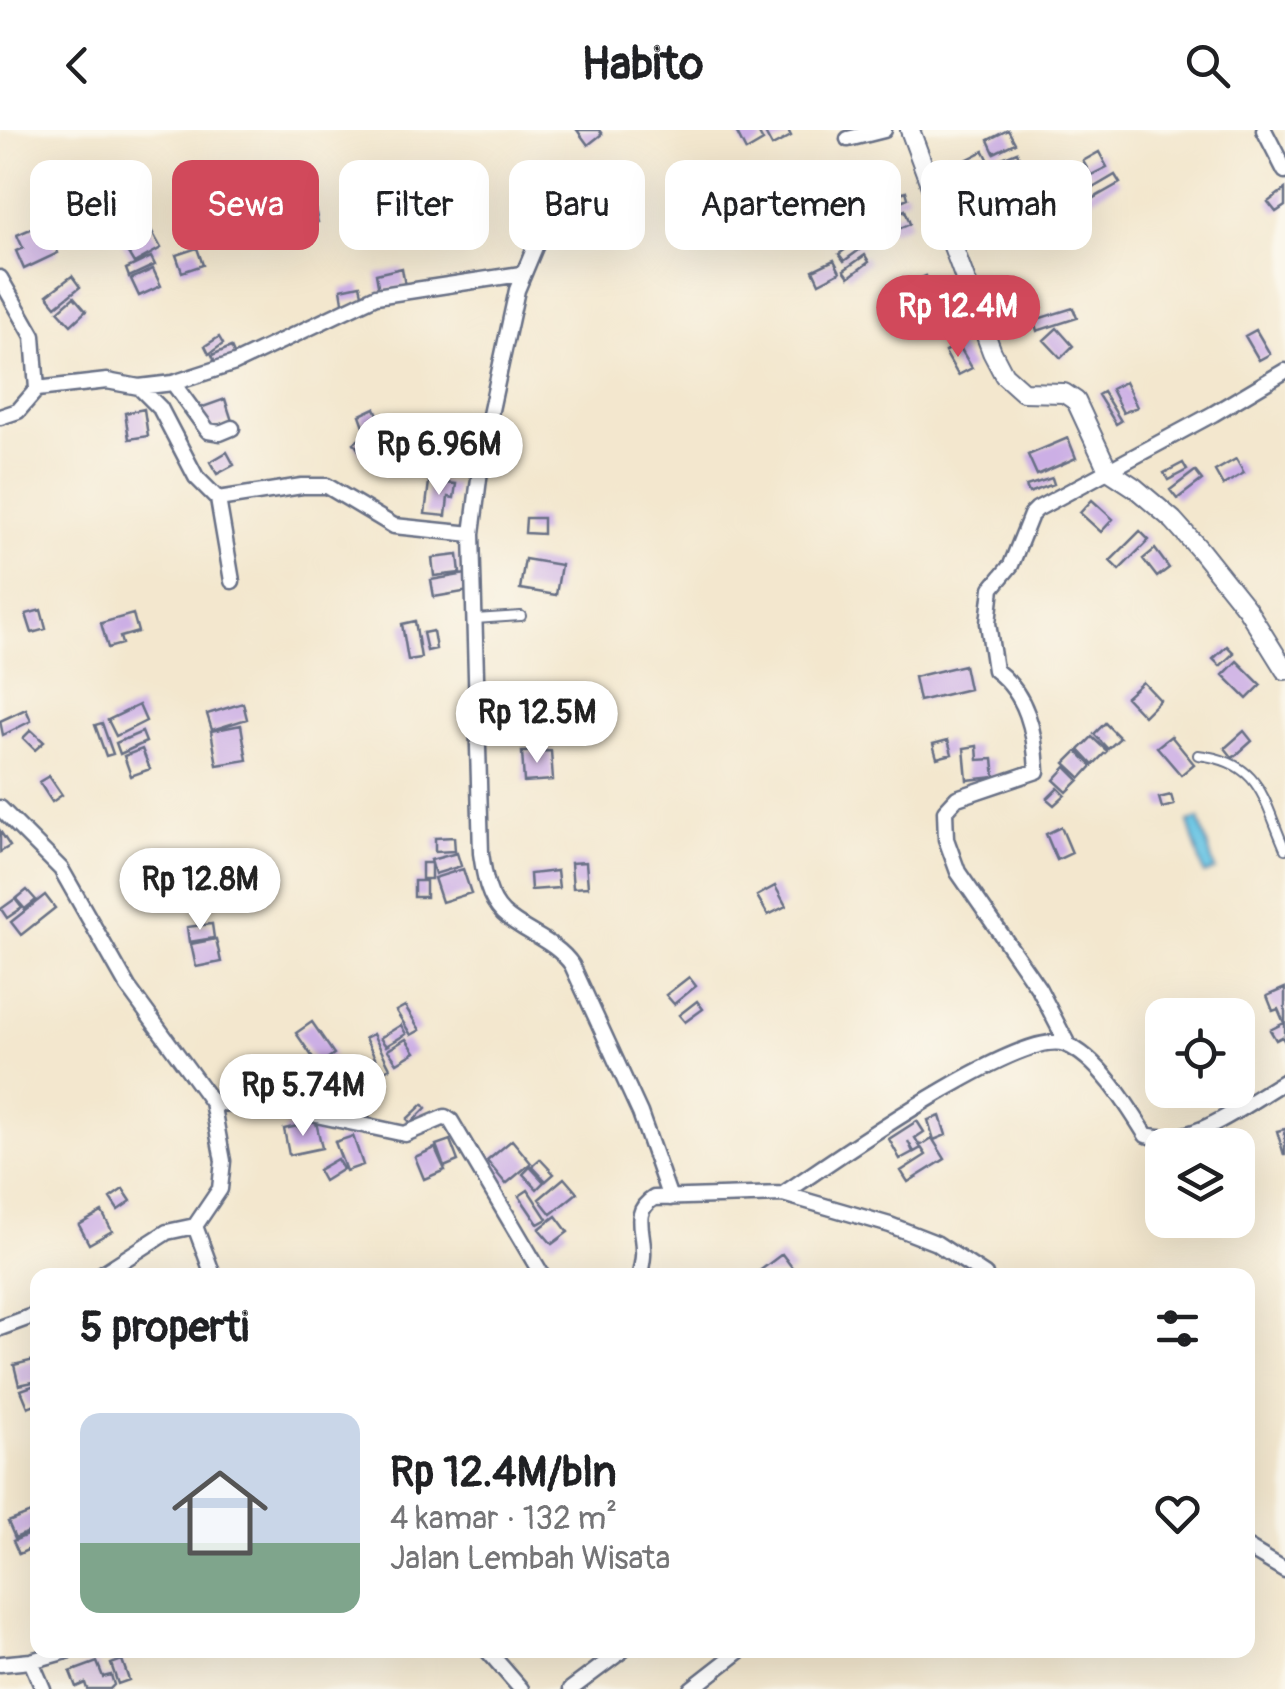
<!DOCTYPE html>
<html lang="id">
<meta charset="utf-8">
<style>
body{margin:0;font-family:Pangolin,sans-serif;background:#f6f6f6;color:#202124;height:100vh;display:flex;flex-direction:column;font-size:38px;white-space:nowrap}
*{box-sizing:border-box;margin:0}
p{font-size:32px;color:#757577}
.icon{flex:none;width:55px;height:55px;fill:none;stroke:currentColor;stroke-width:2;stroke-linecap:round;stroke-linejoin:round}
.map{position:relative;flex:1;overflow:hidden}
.panel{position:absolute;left:30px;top:1138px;width:1225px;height:390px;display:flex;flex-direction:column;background:#fff;border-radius:20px;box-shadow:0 10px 40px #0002}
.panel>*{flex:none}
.banner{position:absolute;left:30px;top:30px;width:1225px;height:90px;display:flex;gap:20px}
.fabs{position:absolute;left:1145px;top:868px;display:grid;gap:20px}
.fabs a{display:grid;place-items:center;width:110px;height:110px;border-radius:20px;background:#fff;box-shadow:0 10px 40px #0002;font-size:50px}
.price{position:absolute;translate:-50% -85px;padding:0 22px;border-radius:35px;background:#fff;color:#222;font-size:32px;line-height:65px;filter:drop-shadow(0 2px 5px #0008)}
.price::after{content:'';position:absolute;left:50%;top:60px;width:30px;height:22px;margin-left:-15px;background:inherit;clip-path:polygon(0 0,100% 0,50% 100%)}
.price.on{background:#d1495b;color:#fff}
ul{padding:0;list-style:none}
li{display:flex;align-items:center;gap:30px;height:250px;padding:0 50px}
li+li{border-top:2px solid #e0e0e0}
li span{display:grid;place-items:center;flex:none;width:280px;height:200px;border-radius:20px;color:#555}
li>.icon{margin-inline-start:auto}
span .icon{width:120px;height:120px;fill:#fffc;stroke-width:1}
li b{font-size:42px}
h2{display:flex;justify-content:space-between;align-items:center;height:120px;padding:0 50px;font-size:42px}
.pill{padding:0 35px;border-radius:20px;background:#fff;box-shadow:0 10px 40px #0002;font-size:35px;line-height:90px}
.pill.on{background:#d1495b;color:#fff}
header{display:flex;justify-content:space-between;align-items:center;height:130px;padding:0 50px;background:#fff;font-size:45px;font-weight:700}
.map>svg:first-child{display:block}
.water{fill:#65c3e3;stroke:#4079a0;stroke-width:2.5}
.building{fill:#ccafe5}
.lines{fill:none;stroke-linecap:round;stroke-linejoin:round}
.service-casing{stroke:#676f85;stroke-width:12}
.minor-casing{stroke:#676f85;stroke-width:19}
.tertiary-casing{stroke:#676f85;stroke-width:22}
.service{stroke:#fff;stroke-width:8}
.minor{stroke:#fff;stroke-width:14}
.tertiary{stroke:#fff;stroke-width:18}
</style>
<header><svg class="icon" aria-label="back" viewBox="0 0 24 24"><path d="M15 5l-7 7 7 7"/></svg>Habito<svg class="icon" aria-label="search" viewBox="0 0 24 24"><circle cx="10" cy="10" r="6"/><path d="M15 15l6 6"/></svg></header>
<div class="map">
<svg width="1285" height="1559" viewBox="0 0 1285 1559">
<rect width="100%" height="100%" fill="#fbf7ec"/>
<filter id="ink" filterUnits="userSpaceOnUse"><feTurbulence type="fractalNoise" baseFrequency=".01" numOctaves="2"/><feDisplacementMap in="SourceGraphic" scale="20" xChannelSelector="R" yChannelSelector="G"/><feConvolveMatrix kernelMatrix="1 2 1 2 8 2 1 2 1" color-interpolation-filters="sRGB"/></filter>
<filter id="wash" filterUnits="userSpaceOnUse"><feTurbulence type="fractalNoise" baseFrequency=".0048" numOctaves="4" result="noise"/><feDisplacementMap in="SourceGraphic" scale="40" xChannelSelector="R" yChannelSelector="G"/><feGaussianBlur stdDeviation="2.25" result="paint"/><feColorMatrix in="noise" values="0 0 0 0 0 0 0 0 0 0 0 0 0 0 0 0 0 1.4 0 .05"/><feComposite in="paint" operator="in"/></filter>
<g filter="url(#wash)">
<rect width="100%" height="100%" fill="#f3e7ce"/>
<path class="water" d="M1199 689 1215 740 1204 744 1188 692Z"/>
<g id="blocks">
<path class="building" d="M577 0H599L602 4 588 15Z
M743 0H757L763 11 746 21 737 3Z
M788 0 791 6 772 16 764 1Z
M1008 0 1015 13 994 23 988 10Z
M984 21 989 31 957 47 952 37Z
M1017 22 1021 33 1006 39 1002 28Z
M1099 22 1107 37 1091 45 1083 31Z
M992 39 994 45 971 54 969 48Z
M1115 45 1120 53 1090 70 1086 62Z
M1285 59V76L1276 82 1268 72Z
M311 60 318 92 291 99 283 66Z
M906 61 908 68 879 80 876 73Z
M905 80 910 94 891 102 885 88Z
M842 90 851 103 832 115 824 102Z
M44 93 58 123 24 139 16 121 23 118 17 105Z
M150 98 161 118 134 133 122 113Z
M857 111 862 118 844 131 839 124Z
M197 118 203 135 182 142 176 125Z
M865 125 869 132 849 147 844 140Z
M151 127 155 135 129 147 126 139Z
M834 130 840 142 819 153 813 140Z
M402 138 405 156 379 161 376 144Z
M153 139 161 156 139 166 131 149Z
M72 146 80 157 56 176 47 165Z
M926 146 935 169 920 175 912 152Z
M360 155 363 168 343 172 341 159Z
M74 167 86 181 71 195 58 181Z
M1073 178 1077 188 1037 201 1034 190Z
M1057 198 1073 216 1061 228 1044 210Z
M1256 200 1270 224 1259 230 1245 206Z
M219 207 223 214 209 224 205 216Z
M958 214 972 238 958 245 945 222Z
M231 217 235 226 216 234 212 225Z
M1125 252 1137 277 1123 283 1111 259Z
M1103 262 1121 291 1116 294 1098 265Z
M225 269 232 291 208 299 200 278Z
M375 278 380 289 364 296 360 285Z
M144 279 148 306 129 309 125 283Z
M387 289 396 302 363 326 354 313Z
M1068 308 1076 328 1037 345 1028 325Z
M227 322 234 335 217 344 210 332Z
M1236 329 1244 343 1223 355 1215 341Z
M1183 333 1187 340 1168 350 1164 343Z
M1195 341 1202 350 1177 369 1170 360Z
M1052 348 1054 354 1029 363 1026 356Z
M429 352 456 354 454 368 448 367 446 386 425 384Z
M1092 370 1113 389 1101 402 1080 383Z
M526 388H543V404L525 403Z
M1140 401 1149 410 1119 440 1110 431Z
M1155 419 1169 438 1157 447 1143 429Z
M458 425 460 443 434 446 432 428Z
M525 429 561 435 556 465 520 459Z
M466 444 469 461 434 467 431 450Z
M41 480 46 499 32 503 26 484Z
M133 484 138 502 120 507 122 514 108 518 101 493Z
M415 491 421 528 408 530 402 494Z
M433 501 436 519 427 521 423 503Z
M1227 516 1234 523 1220 536 1213 529Z
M1237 531 1261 555 1247 569 1223 545Z
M964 535 969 559 919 571 914 547Z
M1143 552 1160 570 1144 586 1126 567Z
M533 567 550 569 548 583 531 580Z
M243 573 247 589 212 600 207 584Z
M139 575 146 591 116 606 108 590Z
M26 579 31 591 3 605 0 591Z
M527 592H549V607H528Z
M102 593 113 624 106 626 95 595Z
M1105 593 1120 608 1108 619 1094 604Z
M241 595 247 630 217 635 211 601Z
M31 600 44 612 35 620 23 608Z
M1244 601 1252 611 1233 628 1225 618Z
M142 602 146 612 120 624 116 613Z
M1171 606 1194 634 1181 645 1157 617Z
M1092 607 1107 621 1093 635 1079 620Z
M948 610 952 624 937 628 933 614Z
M977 616 978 630 993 629 995 647 967 650 964 618Z
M142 619 150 639 131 646 124 626Z
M551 621 553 650 524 652 522 622Z
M1077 621 1092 636 1081 648 1065 633Z
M1066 637 1079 650 1067 662 1054 650Z
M49 646 62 665 52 672 39 652Z
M1058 658 1065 665 1054 675 1047 669Z
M1171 665 1174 675 1162 678 1159 668Z
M1061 697 1072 723 1057 730 1046 704Z
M0 701 10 716 0 722Z
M454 707 455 721 435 722V708Z
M457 723 461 736 435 744 431 730Z
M586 732 588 757 573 758 571 733Z
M422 733H431V749H422Z
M463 739 471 763 442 772 434 748Z
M557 741 559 758 531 760 530 744Z
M414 751H426V767H414Z
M775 756 786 776 768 785 757 766Z
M27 760 36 770 25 779 16 769Z
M45 765 55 778 21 805 11 792Z
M15 769 22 778 7 788 1 779Z
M212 794 214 808 189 812 187 797Z
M216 809 221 832 196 837 191 814Z
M689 847 696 856 674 874 666 865Z
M1285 858V912L1282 907 1276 910 1270 900 1284 893 1278 879 1273 881 1267 866Z
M697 871 703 879 685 892 679 885Z
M405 876 420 900 411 905 396 881Z
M312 892 334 924 318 935 296 903Z
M401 895 406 904 386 916 380 908Z
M373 904 390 938 382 942 365 908Z
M406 909 415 922 397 933 388 920Z
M367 945 373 964 352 971 346 952Z
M423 974 426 978 411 993 407 989Z
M940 986 946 1005 934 1010 928 990Z
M917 991 924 1002 915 1008 921 1018 914 1022 908 1011 913 1022 900 1029 889 1009Z
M316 992 322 1018 289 1025 284 999Z
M1285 999V1025H1284L1277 1001Z
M353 1006 363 1035 346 1041 335 1012Z
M932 1008 945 1029 908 1052 901 1041 926 1025 920 1016Z
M450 1010 458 1031 444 1037 436 1015Z
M512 1010 531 1033 506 1054 487 1031Z
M435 1018 445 1040 424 1049 415 1027Z
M337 1029 343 1039 324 1051 318 1040Z
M540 1029 554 1044 546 1051 532 1036Z
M530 1037 544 1052 537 1059 523 1044Z
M564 1048 577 1063 551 1084 539 1069Z
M123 1059 131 1071 118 1080 110 1068Z
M528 1060 547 1089 538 1094 519 1066Z
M102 1082 112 1101 89 1114 79 1095Z
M556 1086 568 1102 552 1114 539 1099Z
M782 1124 794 1140 787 1145H754Z
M38 1229V1251L19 1255 14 1235Z
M38 1254V1273L28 1277 21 1260Z
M38 1380V1398L15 1408 8 1392Z
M38 1400V1415L19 1424 13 1411Z
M122 1530 129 1550 118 1554 111 1534Z
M97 1532 103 1547 111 1545 114 1555 110 1559H87L85 1553 76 1557 70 1542Z"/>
</g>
</g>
<g filter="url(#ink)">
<use href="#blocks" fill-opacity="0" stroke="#676f85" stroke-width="2.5"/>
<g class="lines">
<g class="service-casing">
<path id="service" d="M475 489 521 486
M1198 625C1262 632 1263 670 1285 719"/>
</g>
<g class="minor-casing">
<path id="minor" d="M1264 0 1285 41
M848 9 884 0
M543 51 544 82 540 105 517 160 483 317 472 404 481 723C484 743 487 767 503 783 524 803 555 810 572 835L640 983 670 1068
M0 148 33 206 37 259 18 281 0 287
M173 253 208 301 220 303 232 298
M139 257 160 278 196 347 218 369 302 356H327L394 396 472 404
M37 259 107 251 139 257 173 253 235 233 376 166 521 144
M218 369 232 451
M0 678 61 739 128 857 212 972 223 1031 220 1059 195 1096 167 1102 100 1145
M1068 915 1039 859 958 742 946 709 945 681 957 668 1037 641C1035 601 1027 564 995 540L988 493 992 458 1011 435 1031 385 1037 379 1213 284 1285 241
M212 972 293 980 405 1004 445 987 451 991 542 1145
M783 1064C828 1034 1020 897 1065 914 1098 927 1128 976 1146 1005 1194 1018 1244 974 1285 951
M195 1096 213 1145
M640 1145C641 1137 644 1128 643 1120 643 1099 632 1081 654 1068L783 1064 890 1095 936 1113 985 1145
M0 1198 38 1184
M1248 1418 1285 1440
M487 1520 521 1559
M31 1531 70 1520
M0 1534 31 1531 43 1559
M571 1559 623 1520
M691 1559 741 1520"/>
</g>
<g class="tertiary-casing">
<path id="tertiary" d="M910 0 992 222 1004 245 1023 262 1064 263 1076 271 1108 340 1134 357 1173 390 1200 420 1247 479 1285 540"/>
</g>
<use href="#service" class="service"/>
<use href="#minor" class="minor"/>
<use href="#tertiary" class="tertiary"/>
</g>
</g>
</svg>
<div class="fabs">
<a><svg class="icon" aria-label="locate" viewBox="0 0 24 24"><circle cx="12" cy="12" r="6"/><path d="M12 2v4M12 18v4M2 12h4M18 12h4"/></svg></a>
<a><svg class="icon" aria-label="layers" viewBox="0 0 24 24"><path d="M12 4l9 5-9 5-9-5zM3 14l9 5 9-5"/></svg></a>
</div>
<b class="price on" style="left:958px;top:230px">Rp 12.4M</b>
<b class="price" style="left:439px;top:368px">Rp 6.96M</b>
<b class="price" style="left:537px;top:636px">Rp 12.5M</b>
<b class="price" style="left:200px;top:803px">Rp 12.8M</b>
<b class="price" style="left:303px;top:1009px">Rp 5.74M</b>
<div class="banner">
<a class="pill">Beli</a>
<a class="pill on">Sewa</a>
<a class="pill">Filter</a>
<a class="pill">Baru</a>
<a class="pill">Apartemen</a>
<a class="pill">Rumah</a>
</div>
<section class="panel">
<h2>5 properti<svg class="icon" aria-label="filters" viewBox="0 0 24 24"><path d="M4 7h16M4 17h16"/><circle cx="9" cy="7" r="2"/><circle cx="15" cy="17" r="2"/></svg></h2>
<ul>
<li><span style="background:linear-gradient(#c9d6e8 65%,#7fa58c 0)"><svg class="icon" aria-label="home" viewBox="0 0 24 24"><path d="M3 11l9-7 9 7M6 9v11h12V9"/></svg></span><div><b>Rp 12.4M/bln</b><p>4 kamar · 132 m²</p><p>Jalan Lembah Wisata</p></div><svg class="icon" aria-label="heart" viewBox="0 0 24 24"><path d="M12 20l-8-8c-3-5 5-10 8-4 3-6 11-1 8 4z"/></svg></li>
</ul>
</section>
</div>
